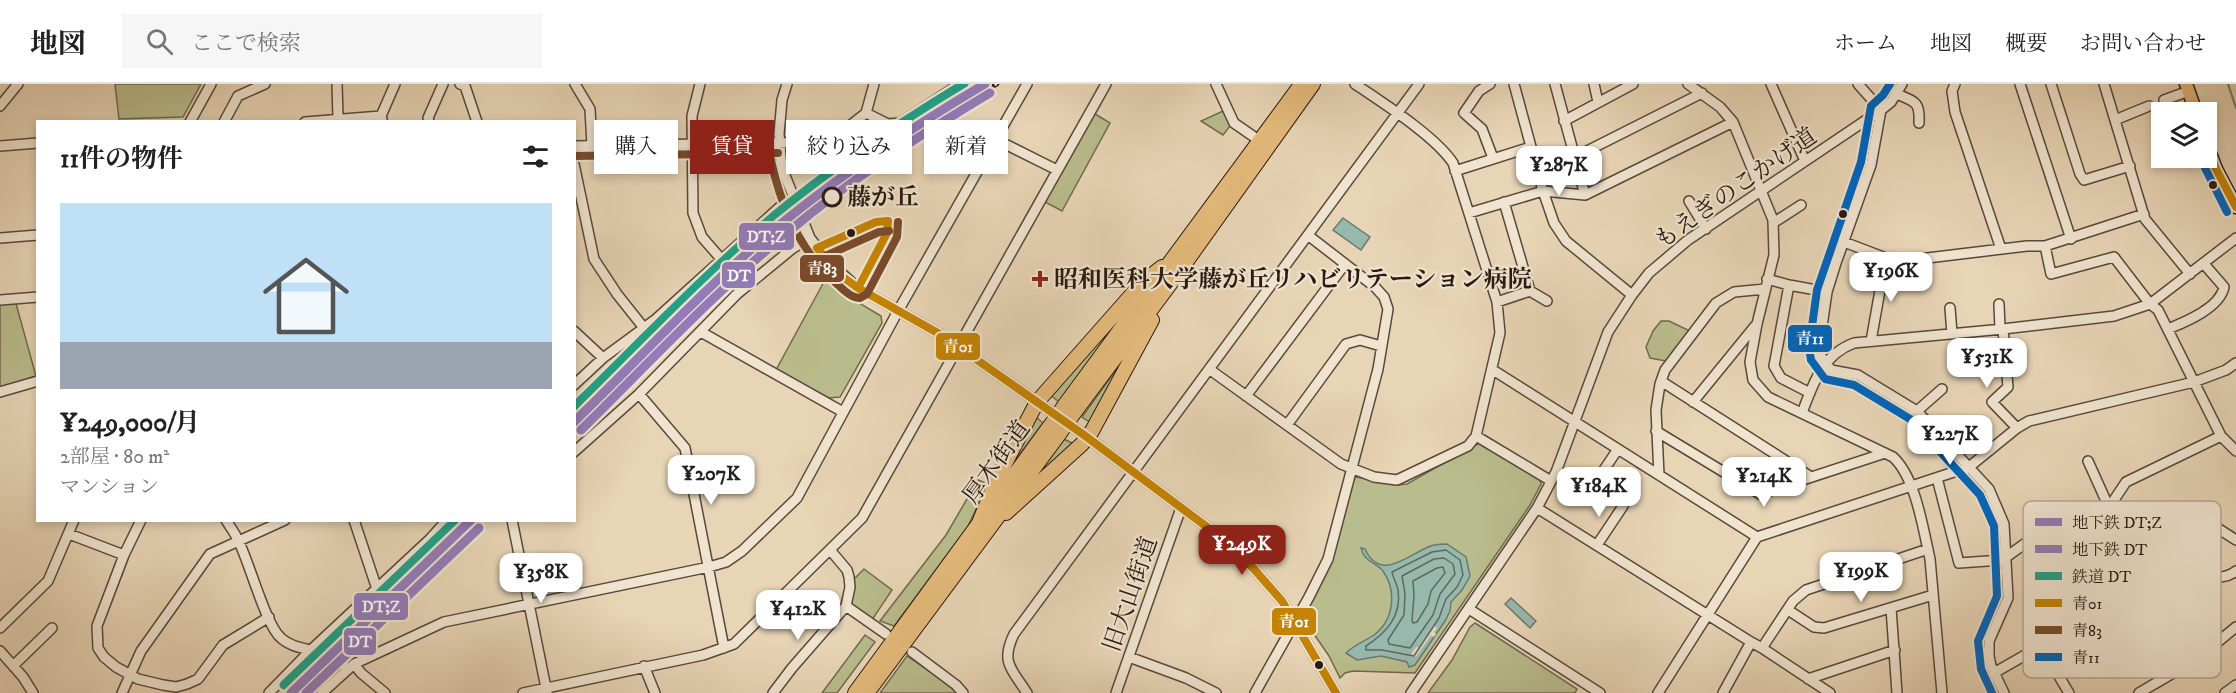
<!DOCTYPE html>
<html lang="ja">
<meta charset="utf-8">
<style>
body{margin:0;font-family:"IM FELL DW Pica","Noto Serif JP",serif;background:#f6f6f6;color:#222;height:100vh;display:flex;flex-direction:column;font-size:22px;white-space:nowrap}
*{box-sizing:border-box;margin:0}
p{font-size:20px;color:#767676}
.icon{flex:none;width:33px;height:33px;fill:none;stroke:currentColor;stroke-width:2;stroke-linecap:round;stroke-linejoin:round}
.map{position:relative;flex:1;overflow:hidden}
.sheet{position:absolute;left:36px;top:36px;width:540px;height:402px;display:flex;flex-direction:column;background:#fff;border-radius:0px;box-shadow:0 3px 9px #0003}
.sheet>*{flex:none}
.banner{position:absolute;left:594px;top:36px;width:570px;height:54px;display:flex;gap:12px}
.fabs{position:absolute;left:2151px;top:18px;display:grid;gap:12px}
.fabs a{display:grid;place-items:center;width:66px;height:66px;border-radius:0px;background:#fff;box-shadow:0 3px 9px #0003;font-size:30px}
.price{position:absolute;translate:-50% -51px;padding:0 14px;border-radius:12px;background:#fff;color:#222;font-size:20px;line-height:39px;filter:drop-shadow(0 2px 3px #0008)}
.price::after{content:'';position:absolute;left:50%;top:36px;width:18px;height:14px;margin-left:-9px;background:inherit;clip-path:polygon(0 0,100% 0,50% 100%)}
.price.active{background:#8f2418;color:#fff}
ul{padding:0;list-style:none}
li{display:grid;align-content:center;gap:12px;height:318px;padding:0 24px}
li+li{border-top:2px solid #e0e0e0}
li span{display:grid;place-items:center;height:186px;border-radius:0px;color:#555}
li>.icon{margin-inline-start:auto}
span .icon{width:108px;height:108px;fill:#fffc;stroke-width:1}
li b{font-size:26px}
h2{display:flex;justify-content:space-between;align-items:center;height:72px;padding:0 24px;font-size:26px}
.chip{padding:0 21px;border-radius:0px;background:#fff;box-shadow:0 3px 9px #0003;font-size:21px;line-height:54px}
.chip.active{background:#8f2418;color:#fff}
header{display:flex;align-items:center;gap:36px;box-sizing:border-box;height:84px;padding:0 30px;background:#fff;border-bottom:2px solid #e0e0e0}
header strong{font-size:28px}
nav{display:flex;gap:33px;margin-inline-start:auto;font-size:21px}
.search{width:420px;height:54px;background:#f6f6f6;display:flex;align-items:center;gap:15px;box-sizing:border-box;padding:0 21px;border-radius:0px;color:#767676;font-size:22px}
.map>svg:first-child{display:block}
.green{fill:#b9bc8c;stroke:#716a4f;stroke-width:1.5}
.water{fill:#97b9ad;stroke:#6b796f;stroke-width:1.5}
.pier{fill:#e8d5b6}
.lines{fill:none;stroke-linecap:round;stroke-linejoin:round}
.shore{stroke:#606960;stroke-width:1.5}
.stream{stroke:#6b796f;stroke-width:2}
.minor-casing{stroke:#59483b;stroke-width:12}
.major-casing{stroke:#291912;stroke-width:15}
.highway-casing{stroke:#291912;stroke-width:16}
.minor{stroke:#f0e4d0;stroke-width:9}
.major{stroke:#e4ba7b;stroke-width:12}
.highway{stroke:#e4ba7b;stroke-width:14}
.rail-casing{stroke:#291912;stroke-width:4.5}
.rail{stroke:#f0e4d0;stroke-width:2;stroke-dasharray:7;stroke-linecap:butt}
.highway-bridge-casing{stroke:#291912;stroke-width:16;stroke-linecap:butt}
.highway-bridge{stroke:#e4ba7b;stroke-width:14}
.bus-1-casing{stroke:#f0e4d0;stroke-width:12}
.bus-2-casing{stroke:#f0e4d0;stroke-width:12}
.bus-3-casing{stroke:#f0e4d0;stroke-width:12}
.bus-1{stroke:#c48304;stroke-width:8}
.bus-2{stroke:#7a4b2a;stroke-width:8}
.bus-3{stroke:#0065bd;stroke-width:8}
.rail-1-casing{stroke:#f0e4d0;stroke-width:14}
.rail-1{stroke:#20a288;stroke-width:9}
.metro-1-casing{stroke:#f0e4d0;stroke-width:14}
.metro-2-casing{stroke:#f0e4d0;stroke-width:14}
.metro-1{stroke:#937cb9;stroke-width:9}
.metro-2{stroke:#937cb9;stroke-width:9}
.bus-dot{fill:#291912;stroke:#f0e4d0;stroke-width:2}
.stop-dot{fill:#f0e4d0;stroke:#291912;stroke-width:3}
.poi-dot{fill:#8f2418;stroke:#f0e4d0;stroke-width:2}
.labels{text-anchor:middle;stroke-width:4.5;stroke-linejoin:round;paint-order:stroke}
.street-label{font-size:24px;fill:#291912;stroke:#f0e4d0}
.stop-label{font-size:24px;font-weight:bold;fill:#291912;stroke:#f0e4d0;text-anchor:start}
.poi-label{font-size:24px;font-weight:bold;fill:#291912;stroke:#f0e4d0;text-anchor:start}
.key{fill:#f0e4d0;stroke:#b4a797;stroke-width:1.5}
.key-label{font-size:16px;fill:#291912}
.line-badge{stroke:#f0e4d0;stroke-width:2}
.badge-label{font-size:16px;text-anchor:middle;font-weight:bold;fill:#fff}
</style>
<header>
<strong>地図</strong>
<div class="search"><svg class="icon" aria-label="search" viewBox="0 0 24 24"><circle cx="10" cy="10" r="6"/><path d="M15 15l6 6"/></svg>ここで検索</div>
<nav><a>ホーム</a><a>地図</a><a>概要</a><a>お問い合わせ</a></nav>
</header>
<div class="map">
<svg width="2236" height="609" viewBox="0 0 2236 609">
<rect width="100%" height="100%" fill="#e8d5b6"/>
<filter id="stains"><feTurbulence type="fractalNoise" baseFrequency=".00333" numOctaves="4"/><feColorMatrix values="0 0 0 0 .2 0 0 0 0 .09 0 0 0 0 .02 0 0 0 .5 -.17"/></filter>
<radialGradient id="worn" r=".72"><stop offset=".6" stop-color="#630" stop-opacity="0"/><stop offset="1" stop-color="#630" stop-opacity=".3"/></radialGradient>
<path class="green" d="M115 0H201L183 33 119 35Z
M1223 27 1230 42 1223 51 1201 37Z
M1092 28 1110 39 1062 127 1043 117Z
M826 194 859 219 881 232 882 239 840 313 829 314 776 286Z
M1135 215 1059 318 1048 309Z
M15 216 36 292 0 303V217Z
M1661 237H1669L1690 247 1666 277 1650 274 1646 263 1653 247Z
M1134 261 1091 339 1082 333Z
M1035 332 1043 339 1003 393Z
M1064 355 1074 360 1025 407Z
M1481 358 1540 394 1541 400 1530 421 1415 589 1353 587 1345 589 1340 594 1329 572 1305 537 1307 527 1333 474 1351 396 1356 393 1398 401 1407 400Z
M978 396 988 400 967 444 894 542 880 537 946 451Z
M864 485 892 506 872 536 852 520V497Z
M1475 539 1577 605 1575 609H1428L1452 576 1470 543Z
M865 551 875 558 837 609H822Z
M907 572 954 604 958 609H880Z"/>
<path class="water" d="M1343 134 1370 153 1361 166 1333 146Z
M1447 460 1466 473 1470 492 1462 506 1451 518 1450 527 1445 537 1415 581 1409 583 1407 578 1381 572 1357 576 1346 569C1354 561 1365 557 1374 551 1394 536 1397 507 1383 487 1376 478 1364 478 1361 464L1365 465C1380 498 1407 472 1428 463 1434 460 1441 460 1447 460Z
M1511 514 1536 537 1530 544 1505 520Z"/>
<path class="pier" d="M1434 542 1437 544 1434 548 1436 550 1434 553 1431 551 1416 573 1411 570 1416 563 1419 564Z"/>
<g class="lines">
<path class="shore" d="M1446 466 1460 476 1463 491 1457 503 1446 515 1439 534 1414 572 1382 566H1366V562C1386 549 1402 532 1398 506 1397 500 1393 494 1392 488L1432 468Z
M1444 474 1453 480 1455 490 1440 510 1433 531 1410 564 1389 560 1388 556 1404 531 1405 509 1402 492 1434 475Z
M1443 483 1445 489 1431 507 1428 520 1417 538 1413 539 1412 537 1414 511 1413 497 1437 484Z"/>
<path class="stream" d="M2228 0 2236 24"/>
<g class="minor-casing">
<path id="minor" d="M337 0 338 33
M460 0 465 2 477 38
M575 0 590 25 592 62
M700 0 692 32 693 129 702 153 722 176
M787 0 782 16 779 50 782 84 810 154 829 178 858 204 943 252 1084 351 1211 446 1253 484 1282 517 1336 609
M1216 0 1234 39 1260 57
M1355 0C1383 19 1435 52 1453 79L1497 218 1500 249 1476 352
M1490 0 1479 7 1464 29 1482 45 1493 74
M1514 0 1543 107 1554 139 1566 157 1632 211
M1555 0 1585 111
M1594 0 1598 18
M1688 0 1720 23 1733 38 1773 136 1774 171 1757 240 1750 278 1753 296 1768 313 1893 373C1916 394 1923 445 1930 475L1942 609
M1771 0 1805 77
M1858 0 1881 26
M1955 0 1952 7 1955 28 2001 165
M2020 0 2071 155
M2051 0 2080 90 2084 96 2130 82
M2104 0 2145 135 2190 190
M1897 10C1916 18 1920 18 1919 39
M2164 16 2189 7
M0 22 18 0
M1881 26 1871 81 1836 179 1827 208 1819 263 1820 271 1831 286 1858 291 1917 327 1989 405 2004 440 2008 514 1989 557V572L1991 582 2004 609
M866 29 888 40 900 39 960 0
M382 35 381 32 395 0
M2115 36 2149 22
M1564 37 1633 0
M190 38 211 0
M224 38 238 12 265 0
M305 38 381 32
M429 38 428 34 443 0
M997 56 1057 86
M0 62 38 59
M574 62 829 58 866 29 874 0
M1575 73 1702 9
M574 80 594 175 617 210 644 244
M1455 87 1531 63
M1689 117 1706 145
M1469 129 1543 107 1585 111 1733 38
M1773 139 1801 121
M0 154 38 151
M1844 158 1891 176 1919 175 2027 162H2045L2144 130
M2045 162 2051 190 2114 173 2150 220 2158 226 2221 352 2236 367
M1767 195 1789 201 1827 208
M1789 201 1774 282 1781 294 1810 309
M1530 207 1547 217
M0 216 38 213
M1497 218 1530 207 1504 118
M1999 220 2000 245
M1950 224 1952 250
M2003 245 2008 303 1992 318 2017 344
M2168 245C2185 238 2220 224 2224 203L2204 180
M574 247 603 274
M701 248 843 328
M1871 257 1882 195 1890 175
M1209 285 1341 380 1374 393 1397 396 1468 362 1476 352 1551 397
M1493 286 1757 453
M1661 297 1811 393
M574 301 603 274 656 235 782 121 793 113
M0 308 38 297
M639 310 685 364 724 564
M1246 312 1345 180
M1693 318 1755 242
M1917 327 1942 305
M1802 329C1813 300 1822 271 1854 259L2003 245 2114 232 2150 220 2236 154
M1287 341 1346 260 1360 256 1381 262
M1656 347 1760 410 1885 369
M574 368 639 310 737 210 793 164 810 154
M2088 377 2111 428
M1659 391 1656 326 1660 300 1665 286 1716 219 1734 208 1765 205
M1937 394 1959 479 2002 476 2051 441 2064 435 2087 441 2104 435 2111 428 2114 416 2126 398 2221 352
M1593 402 1618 365
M1537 424 1751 558 1762 564 1830 609
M141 436 124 471 97 542 98 564 104 573 116 583 138 595 163 601 176 603 187 600 198 595 223 561 269 533
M226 436C230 443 235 449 238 456 249 477 266 542 281 554 298 570 326 561 347 585
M354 436 377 505
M512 436 547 609
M2087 441C2096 464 2112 547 2151 520 2163 512 2172 496 2187 493 2204 489 2221 499 2236 487
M69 450 124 471
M1597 461 1623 422
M2193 493 2178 457 2194 429 2236 456
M846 522 886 550
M1891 524 1897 609
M1469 525 1600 609
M1788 526 1814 543 1824 544 1933 511
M0 544 48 497 74 436
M2041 562 2057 552 2059 546 2043 518 2102 484
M1762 564 1793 517 1806 506 1928 465
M0 567 23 593 33 609
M912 568 956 601 963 609
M1129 573 1186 594 1216 609
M354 580 361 589 385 609
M13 582 52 544
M644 582 655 609
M1994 589 2041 562 2069 609
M1808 595 1895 566
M122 609 141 567 210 470 285 436
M269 609 312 565 430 455 447 436
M322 609 354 580 444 538 709 483 726 478 742 467 797 414 898 227 1027 0
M523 609 703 571 734 560 862 434 1106 0
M773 609 792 584 846 522 850 503 849 493 847 486 831 467
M1027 609C1012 585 1000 579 1014 550L1419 0
M1116 609 1181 424
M1255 609 1309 513 1328 475 1378 285 1388 225 1384 213 1375 203 1309 152
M1411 609 1537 424 1556 388 1608 248 1632 211 1649 189 1688 156 1881 26 1891 18 1902 0
M1658 609 1757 453 1969 383 2017 344 2029 337 2194 298 2226 286 2236 279
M1723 609 1751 558
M2139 609 2197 575 2236 543
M2225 609 2236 601"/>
</g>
<g class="major-casing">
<path id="major" d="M2186 0 2196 28
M2206 59 2216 85 2236 123"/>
</g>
<g class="highway-casing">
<path id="highway" d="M1064 322 1300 2
M1074 329 1176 192 1313 0
M1006 429 1082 360 1092 347 1152 236
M979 439 996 397 1037 318 1143 198 1162 183
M855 609 1050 342
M867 609 1060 349"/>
</g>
<use href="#minor" class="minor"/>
<use href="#major" class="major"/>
<use href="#highway" class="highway"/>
<g class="rail-casing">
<path id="rail" d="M604 316C641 277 678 239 716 202 800 123 896 56 997 0"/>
</g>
<use href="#rail" class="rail"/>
<g class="highway-bridge-casing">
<path id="highway-bridge" d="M1050 342 1064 322
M1060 349 1074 329"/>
</g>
<use href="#highway-bridge" class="highway-bridge"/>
<g class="bus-1-casing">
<path id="bus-1" d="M2206 60 2216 85 2236 123
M817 164 843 193 858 204 943 252 1084 351 1211 446 1253 484 1282 517 1336 609
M817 164 876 138 888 137
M858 204 887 149 888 137"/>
</g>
<g class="bus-2-casing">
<path id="bus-2" d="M768 61C777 113 796 164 837 200 844 206 851 214 860 214L867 210 897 153 898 138
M574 72 778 69
M821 174 879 148 889 147"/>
</g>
<g class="bus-3-casing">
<path id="bus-3" d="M1890 0 1883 11 1871 22 1861 78 1817 206 1809 264 1811 276 1825 295 1854 301 1910 335 1980 411 1994 442 1997 512 1978 557 1981 585 1992 609
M2200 74 2227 128"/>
</g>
<use href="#bus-1" class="bus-1"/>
<use href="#bus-2" class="bus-2"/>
<use href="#bus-3" class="bus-3"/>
<g class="rail-1-casing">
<path id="rail-1" d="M574 323C640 259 703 192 773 133 832 83 898 40 964 0
M284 601 456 436"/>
</g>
<use href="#rail-1" class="rail-1"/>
<g class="metro-1-casing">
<path id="metro-1" d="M574 338C643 271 708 200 782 139 846 87 914 42 985 0
M291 609 471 436"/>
</g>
<g class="metro-2-casing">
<path id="metro-2" d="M581 346C649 279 715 208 788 148 851 95 920 51 990 9
M306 609 479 444"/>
</g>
<use href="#metro-1" class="metro-1"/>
<use href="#metro-2" class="metro-2"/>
</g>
<g class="bus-dot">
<circle cx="2213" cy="101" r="5"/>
<circle cx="1843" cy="130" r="5"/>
<circle cx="851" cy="149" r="5"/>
<circle cx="1319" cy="581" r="5"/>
</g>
<circle class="stop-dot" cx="832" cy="113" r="9"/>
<path class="poi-dot" d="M1037 186h6v6h6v6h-6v6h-6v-6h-6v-6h6z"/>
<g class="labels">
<g class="street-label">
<text transform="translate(1735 104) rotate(-35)" y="8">もえぎのこかげ道</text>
<text transform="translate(996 378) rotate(-54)" y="8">厚木街道</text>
<text transform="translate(1130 510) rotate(-71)" y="8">旧大山街道</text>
</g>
<g class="stop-label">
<text x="847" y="121">藤が丘</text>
</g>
<g class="poi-label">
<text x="1054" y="203">昭和医科大学藤が丘リハビリテーション病院</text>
</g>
</g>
<rect x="2023" y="417" width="198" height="177" rx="9" class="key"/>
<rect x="2035" y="434" width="27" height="8" fill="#937cb9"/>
<rect x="2035" y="461" width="27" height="8" fill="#937cb9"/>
<rect x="2035" y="488" width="27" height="8" fill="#20a288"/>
<rect x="2035" y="515" width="27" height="8" fill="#c48304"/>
<rect x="2035" y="542" width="27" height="8" fill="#7a4b2a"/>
<rect x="2035" y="569" width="27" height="8" fill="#0065bd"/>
<g class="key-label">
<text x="2072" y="444">地下鉄 DT;Z</text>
<text x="2072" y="471">地下鉄 DT</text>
<text x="2072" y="498">鉄道 DT</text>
<text x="2072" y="525">青01</text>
<text x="2072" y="552">青83</text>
<text x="2072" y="579">青11</text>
</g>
<g class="line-badge">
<rect x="738" y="138" width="57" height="29" rx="6" fill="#937cb9"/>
<rect x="799" y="170" width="46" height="29" rx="6" fill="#7a4b2a"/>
<rect x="721" y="177" width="35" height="28" rx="6" fill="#937cb9"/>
<rect x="1787" y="240" width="46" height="29" rx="6" fill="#0065bd"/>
<rect x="935" y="248" width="46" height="29" rx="6" fill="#c48304"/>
<rect x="353" y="508" width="56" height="29" rx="6" fill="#937cb9"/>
<rect x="1271" y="523" width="46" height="29" rx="6" fill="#c48304"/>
<rect x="343" y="543" width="34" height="29" rx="6" fill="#937cb9"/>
</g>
<g class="badge-label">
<text x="766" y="158">DT;Z</text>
<text x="822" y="190">青83</text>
<text x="739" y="197">DT</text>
<text x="1810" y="260">青11</text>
<text x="958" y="268">青01</text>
<text x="381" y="528">DT;Z</text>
<text x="1294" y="543">青01</text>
<text x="360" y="563">DT</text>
</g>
<rect width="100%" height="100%" filter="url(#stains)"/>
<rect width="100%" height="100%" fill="url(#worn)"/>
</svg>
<div class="fabs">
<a><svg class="icon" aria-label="layers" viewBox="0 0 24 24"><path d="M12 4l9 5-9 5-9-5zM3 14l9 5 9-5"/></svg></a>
</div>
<b class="price" style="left:1559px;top:113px">¥287K</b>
<b class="price" style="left:1891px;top:219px">¥196K</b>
<b class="price" style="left:1987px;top:305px">¥531K</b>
<b class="price" style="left:1950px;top:382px">¥227K</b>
<b class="price" style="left:711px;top:422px">¥207K</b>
<b class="price" style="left:1764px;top:424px">¥214K</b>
<b class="price" style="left:1599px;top:434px">¥184K</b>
<b class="price active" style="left:1242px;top:492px">¥249K</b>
<b class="price" style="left:1861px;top:519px">¥199K</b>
<b class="price" style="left:541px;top:520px">¥358K</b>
<b class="price" style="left:798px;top:557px">¥412K</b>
<div class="banner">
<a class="chip">購入</a>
<a class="chip active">賃貸</a>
<a class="chip">絞り込み</a>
<a class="chip">新着</a>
</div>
<section class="sheet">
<h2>11件の物件<svg class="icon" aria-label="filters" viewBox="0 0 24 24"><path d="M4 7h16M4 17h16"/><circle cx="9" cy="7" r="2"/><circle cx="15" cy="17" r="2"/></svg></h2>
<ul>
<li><span style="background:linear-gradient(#bfe0f5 75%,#9aa5b1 0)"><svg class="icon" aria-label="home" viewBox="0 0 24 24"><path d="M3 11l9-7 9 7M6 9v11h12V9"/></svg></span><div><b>¥249,000/月</b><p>2部屋 · 80 m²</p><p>マンション</p></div></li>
</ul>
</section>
</div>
